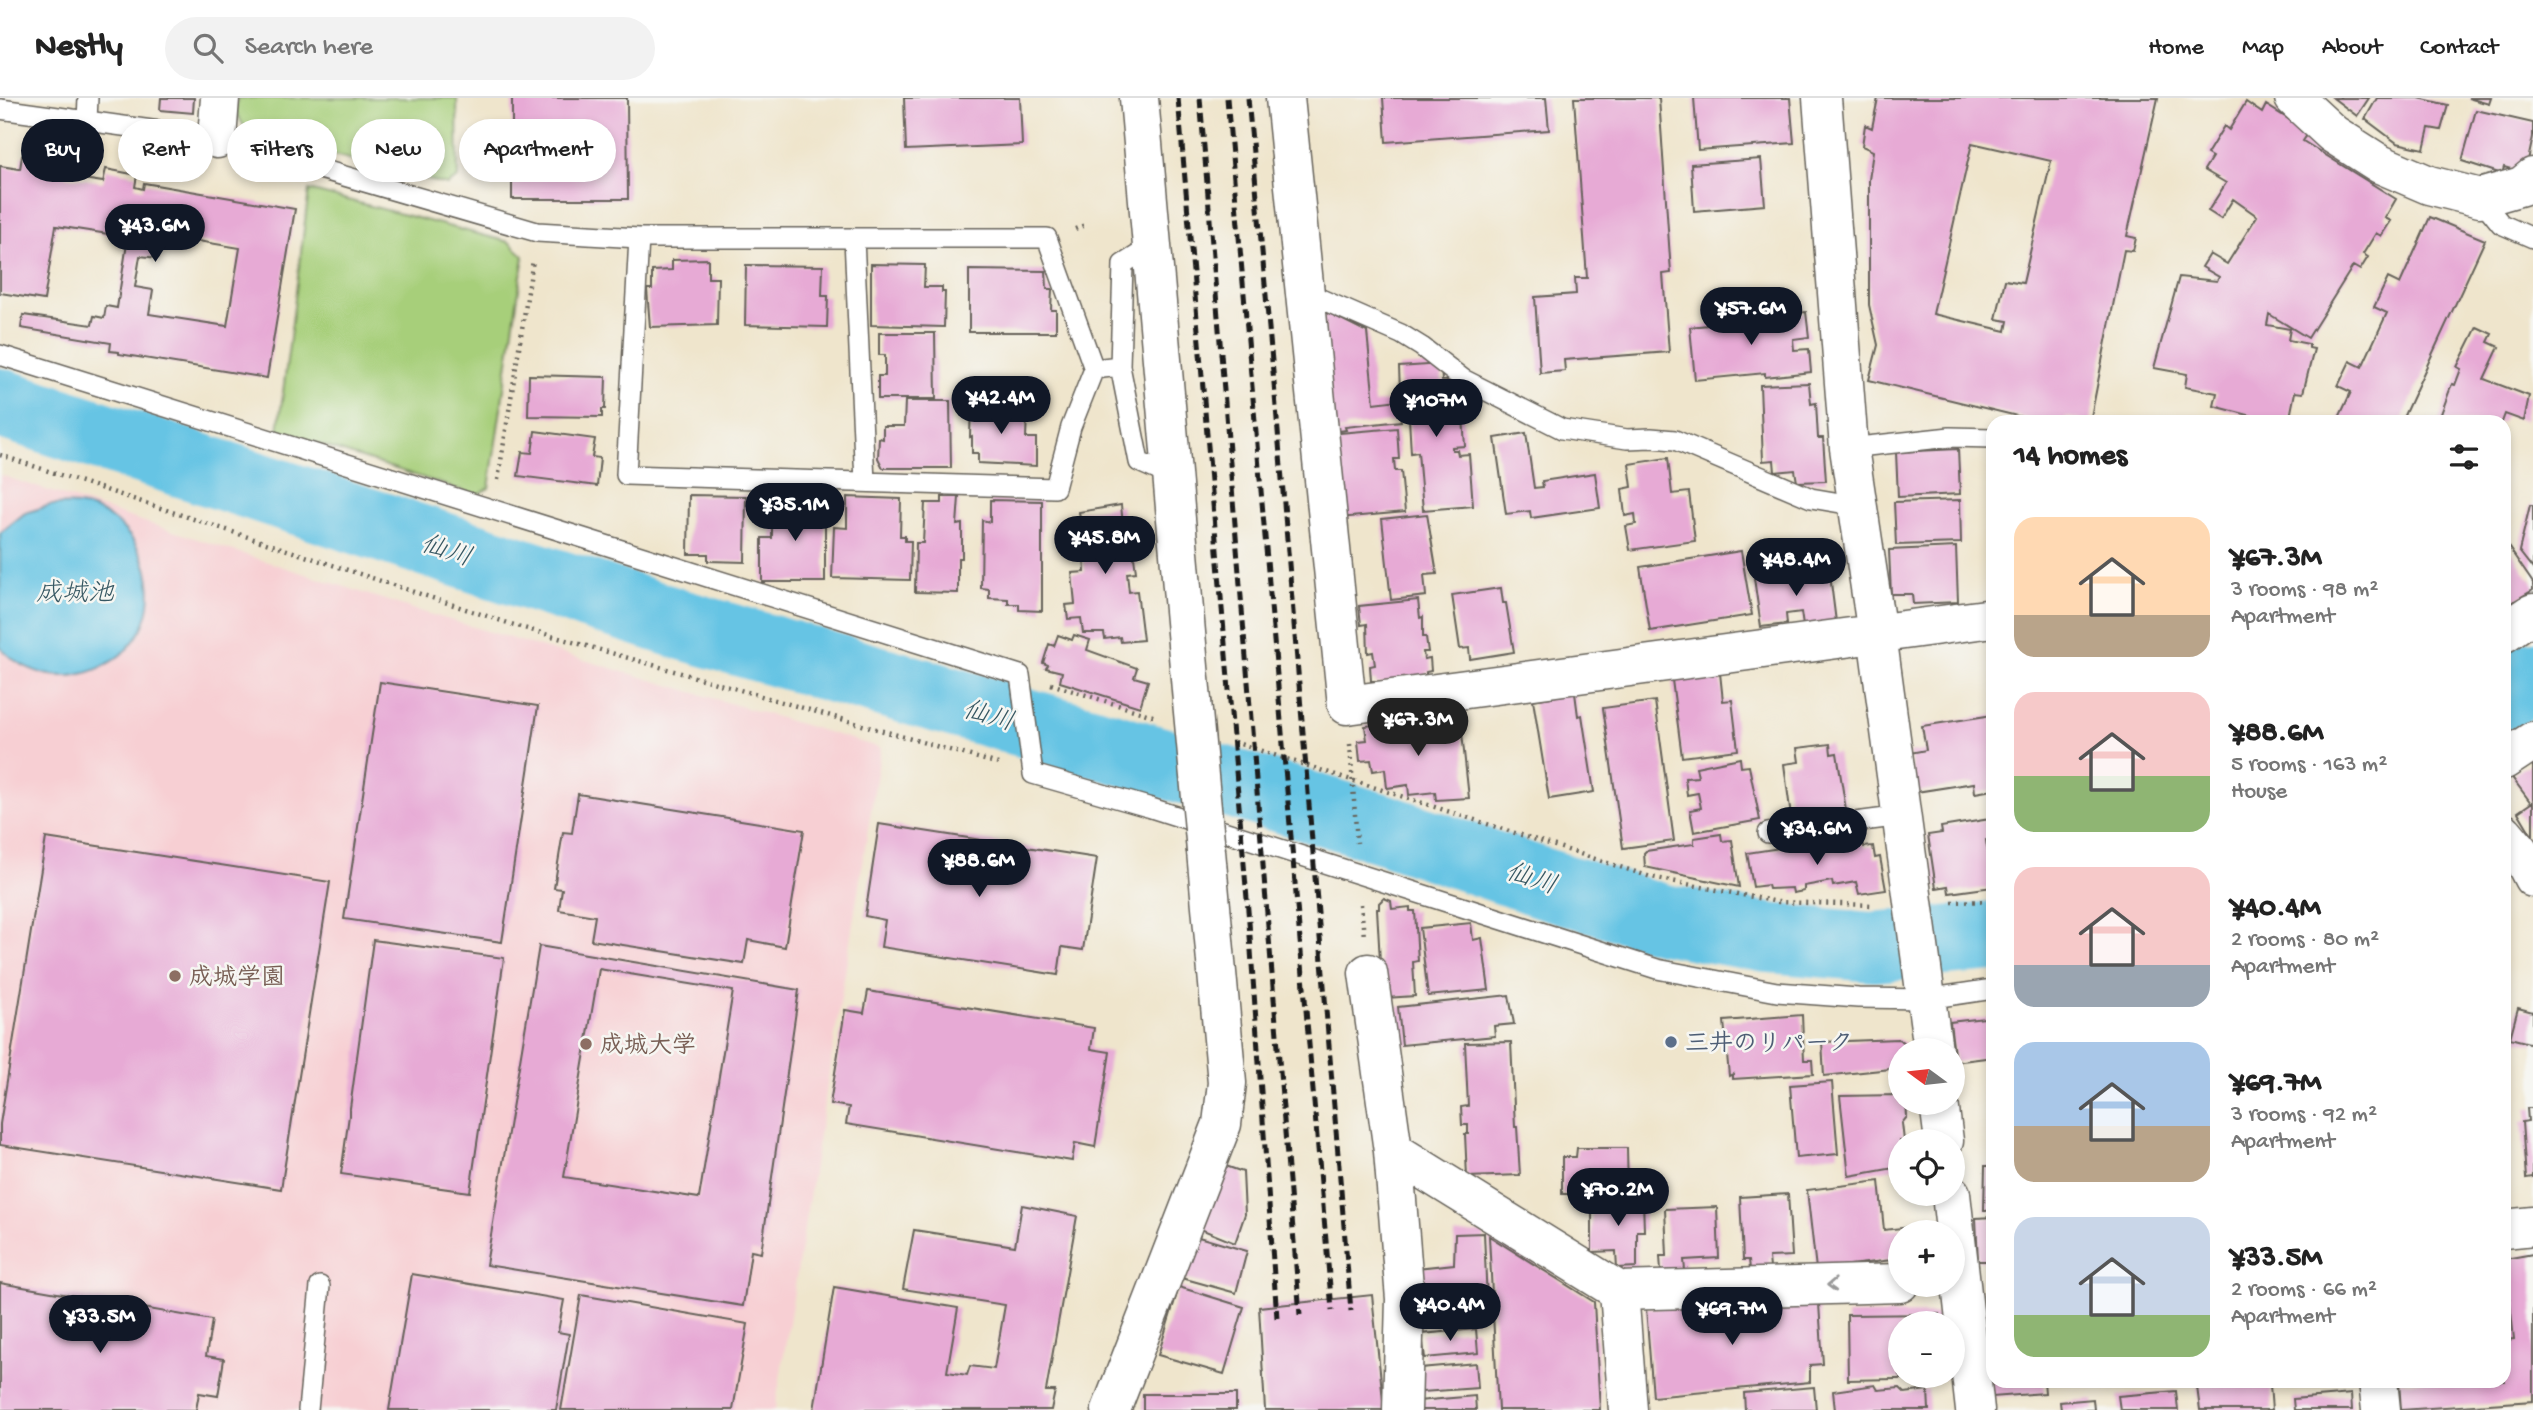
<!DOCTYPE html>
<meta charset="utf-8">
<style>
body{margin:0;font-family:"Gochi Hand","Klee One",sans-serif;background:#f2f2f2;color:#222;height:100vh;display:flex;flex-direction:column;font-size:26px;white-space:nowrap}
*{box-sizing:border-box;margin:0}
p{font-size:23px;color:#767676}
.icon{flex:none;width:38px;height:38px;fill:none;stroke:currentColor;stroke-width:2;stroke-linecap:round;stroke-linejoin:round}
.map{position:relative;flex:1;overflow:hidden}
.drawer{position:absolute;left:1986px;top:317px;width:525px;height:973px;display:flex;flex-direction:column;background:#fff;border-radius:21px;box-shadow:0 4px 10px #0003}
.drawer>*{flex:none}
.banner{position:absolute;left:21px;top:21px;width:665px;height:63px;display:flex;gap:14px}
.needle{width:46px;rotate:285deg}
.controls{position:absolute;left:1888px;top:940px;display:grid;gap:14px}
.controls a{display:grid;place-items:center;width:77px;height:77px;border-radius:50%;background:#fff;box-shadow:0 4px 10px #0003;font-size:35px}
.price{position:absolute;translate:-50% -60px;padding:0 16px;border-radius:24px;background:#111827;color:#fff;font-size:23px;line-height:46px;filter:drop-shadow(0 2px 4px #0008)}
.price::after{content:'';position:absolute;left:50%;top:42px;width:21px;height:16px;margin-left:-10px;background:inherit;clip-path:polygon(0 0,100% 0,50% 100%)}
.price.active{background:#222;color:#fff}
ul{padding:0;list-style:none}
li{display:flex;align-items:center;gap:21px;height:175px;padding:0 28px}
li span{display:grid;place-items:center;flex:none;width:196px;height:140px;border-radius:21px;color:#555}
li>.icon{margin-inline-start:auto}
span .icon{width:84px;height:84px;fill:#fffc;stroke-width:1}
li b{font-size:30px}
h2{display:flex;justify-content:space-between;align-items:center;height:84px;padding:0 28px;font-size:30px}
.chip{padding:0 24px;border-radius:32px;background:#fff;box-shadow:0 4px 10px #0003;font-size:24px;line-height:63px}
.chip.active{background:#111827;color:#fff}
header{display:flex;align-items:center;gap:42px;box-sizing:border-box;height:98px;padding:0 35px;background:#fff;border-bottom:2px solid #e0e0e0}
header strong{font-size:33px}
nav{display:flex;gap:38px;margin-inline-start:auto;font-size:24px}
.search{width:490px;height:63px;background:#f2f2f2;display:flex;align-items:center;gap:18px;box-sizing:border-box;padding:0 24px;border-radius:38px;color:#767676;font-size:26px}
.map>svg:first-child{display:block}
.built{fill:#f7cfd3}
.green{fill:#a7cf7a;stroke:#62764b;stroke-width:2}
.water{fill:#66c4e4;stroke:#417080;stroke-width:2}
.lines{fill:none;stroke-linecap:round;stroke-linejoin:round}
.river{stroke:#66c4e4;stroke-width:70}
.building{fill:#e7aad5;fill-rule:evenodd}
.lane-casing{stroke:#66625a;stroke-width:22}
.street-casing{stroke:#66625a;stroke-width:41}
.secondary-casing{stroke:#66625a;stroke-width:41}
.path{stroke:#66625a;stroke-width:4.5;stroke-dasharray:2 5;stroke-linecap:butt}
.lane{stroke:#fff;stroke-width:19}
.street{stroke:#fff;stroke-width:38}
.secondary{stroke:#fff;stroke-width:38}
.rail{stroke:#1c1c1c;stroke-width:5;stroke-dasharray:10 5;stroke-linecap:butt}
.street-bridge-casing{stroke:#66625a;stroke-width:41;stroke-linecap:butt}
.street-bridge{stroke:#fff;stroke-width:38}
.oneway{stroke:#999}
.education-dot{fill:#8d6e63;stroke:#f6f6f2;stroke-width:2.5}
.service-dot{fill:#5c6f8a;stroke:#f6f6f2;stroke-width:2.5}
.labels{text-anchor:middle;stroke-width:5;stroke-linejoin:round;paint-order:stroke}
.education-label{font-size:24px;font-weight:bold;fill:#785e54;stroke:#f6f6f2;text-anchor:start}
.service-label{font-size:24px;font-weight:bold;fill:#4e5e75;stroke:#f6f6f2;text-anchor:start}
.water-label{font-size:26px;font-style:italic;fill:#365762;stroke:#f6f6f2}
</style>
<header>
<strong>Nestly</strong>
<div class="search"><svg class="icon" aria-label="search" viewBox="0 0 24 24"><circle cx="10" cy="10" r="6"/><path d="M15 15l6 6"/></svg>Search here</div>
<nav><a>Home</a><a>Map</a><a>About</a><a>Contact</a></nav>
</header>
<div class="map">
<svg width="2533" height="1312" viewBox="0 0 2533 1312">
<rect width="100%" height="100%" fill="#f6f6f2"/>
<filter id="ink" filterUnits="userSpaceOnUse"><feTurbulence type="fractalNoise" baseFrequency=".0143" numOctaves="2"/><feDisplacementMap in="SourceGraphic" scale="14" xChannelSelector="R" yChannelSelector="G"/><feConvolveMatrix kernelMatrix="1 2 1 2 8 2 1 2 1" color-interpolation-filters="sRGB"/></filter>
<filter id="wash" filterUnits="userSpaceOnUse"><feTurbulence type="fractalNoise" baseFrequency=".00686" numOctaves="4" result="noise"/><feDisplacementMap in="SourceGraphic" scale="28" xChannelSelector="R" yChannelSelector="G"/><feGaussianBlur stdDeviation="1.57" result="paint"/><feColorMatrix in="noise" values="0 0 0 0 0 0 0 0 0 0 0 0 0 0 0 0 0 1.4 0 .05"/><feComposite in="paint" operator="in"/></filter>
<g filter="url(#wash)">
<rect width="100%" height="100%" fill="#efe5cc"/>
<path class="built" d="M0 377 416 512 881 650 775 1312H0Z"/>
<path class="green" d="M237 0H457L458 80 447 87 247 34 236 14Z
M309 92 509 144 524 158 489 390 476 397 278 333Z"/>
<path class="water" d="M51 407C60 407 69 406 78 407 127 414 160 469 147 517 135 559 87 586 45 576 28 571 12 564 0 549V435L25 415Z"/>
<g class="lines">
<path class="river" d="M0 305 676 525 1114 650 1388 732 1543 785 1663 821 1768 840 1872 849 1993 839
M2504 597 2533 578"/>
</g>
<g id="blocks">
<path class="building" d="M161 0H194L193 15 160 12Z
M512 0H627L628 101H512Z
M904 0H1020L1022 47 906 52Z
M1383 0H1546L1549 32 1386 44Z
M1574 0H1659L1671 175 1663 176 1669 254 1564 262 1565 273 1540 275 1535 199 1576 196 1575 180H1587Z
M1694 0H1790L1794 45 1698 52Z
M1878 0H2158L2127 138 2136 140 2133 153 2124 152 2090 324 2066 319 2063 324H2042L1869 282 1878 247 1869 207V82L1873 53 1862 48 1865 27 1872 30ZM1972 45 2051 63 2023 185 2005 182 1996 221 2008 223 2006 233 1933 216Z
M2333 0H2369L2357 18Z
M2377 0H2419L2448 7 2441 32 2429 30 2424 51 2397 45 2365 21Z
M2468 0H2491L2489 6Z
M2246 4 2262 15 2266 7 2309 34 2303 43 2396 101 2385 120 2391 123 2381 138 2376 135 2363 156 2368 159 2360 172 2353 168 2308 240 2269 216 2267 227 2290 231 2288 242 2309 246V250L2314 251 2303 295 2295 294 2289 324H2275L2214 308 2217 295 2185 289 2187 276 2154 270 2179 179 2217 183 2219 179 2202 169 2210 156 2227 166 2257 118 2233 101 2221 121 2208 113 2226 85 2204 72 2212 59 2207 56 2224 28 2229 32Z
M2476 12 2533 25V39L2527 67 2518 73 2504 69 2502 76 2462 63Z
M22 58 67 65 64 78 103 84 106 71 137 77 135 89 143 91 144 85 295 111 267 280 119 256V254L110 253 111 245 21 230 23 217 92 227 94 218 104 220 106 208 117 210 128 139 56 128 44 202 0 195V68L20 71ZM162 137 240 150 227 228 149 216 153 192 135 189 140 158 158 160Z
M1761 61 1765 107 1694 113 1691 66Z
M2430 119 2485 142 2401 324H2337L2351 294 2338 288 2350 263 2362 269 2387 215 2374 209 2388 180 2400 186Z
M708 161V180H718L717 227 650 229 647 191H652V173L672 172V162Z
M871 166 925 167 924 189H942V194H945L944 229 871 227Z
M746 167 823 168 822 198H828L827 229 745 227Z
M969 172 1046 173 1047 191H1052L1051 212H1056V234H969Z
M1323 212 1367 234 1374 305 1398 302 1401 323 1345 329 1346 332 1332 334Z
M1806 214 1809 239 1793 241 1794 252 1809 251 1811 274 1765 279V275L1695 282 1690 229 1735 224V221Z
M2477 229 2492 236 2488 244 2499 249 2484 281 2529 298 2524 323 2505 316 2502 324H2438L2452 286 2455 287 2461 271 2457 269Z
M879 235H935L936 301H878V278H885V257H879Z
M1441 266 1442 283H1447L1449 320 1463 319 1465 348 1452 349V352H1457L1458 357 1469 356 1473 408 1423 412 1418 354 1411 355 1408 303 1405 304 1404 292 1400 293 1399 269Z
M529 277 606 279 605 311H602V319L528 318Z
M1809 285 1811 306 1816 305 1818 340H1823L1826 383 1797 384 1795 372 1775 374 1774 362 1763 363 1760 287Z
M905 303H950L951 370H883L878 360 879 340 883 341V328H904Z
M971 304 999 305V313L1027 314 1026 340H1036V368L978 365V355H972V338L970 339Z
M1397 330 1399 361H1394L1395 373H1401L1405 414 1339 420 1328 336Z
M535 333 595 341 592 359 600 360 597 388 518 378 522 354 532 355Z
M1526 335 1534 390 1543 389 1542 383 1595 375 1600 410 1531 420 1530 413 1506 416 1495 340Z
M1958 351 1960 396 1898 399 1896 354Z
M1668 360 1672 396 1689 394 1695 443 1630 452 1626 428 1636 426 1635 416 1625 418 1622 391 1632 389 1629 366Z
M689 397 746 398 745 464 708 463V456H688Z
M772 399 802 400V405H825V484H762V440H772Z
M847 399 901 401 900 438H905V443H911L910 482 832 480 834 429 847 430Z
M942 399H959L957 427 962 426V460H958V495L915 494 916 445H923L925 405H942Z
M990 402 1042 403V513L1019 512V506H1008V501L989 500V491L981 490 982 422 990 424Z
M1960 402 1961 445 1896 447 1894 404Z
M1121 407 1124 437 1131 436 1136 474 1127 475 1129 494 1137 493 1143 542 1121 544 1120 539 1105 541 1104 535H1083L1081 520 1068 521 1066 507 1075 506 1072 475 1085 474 1084 459 1071 460 1069 443H1072L1070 428 1081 427 1079 414Z
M2530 407H2533V471L2519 453Z
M1427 416 1437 476 1424 477 1426 498 1391 502 1382 421Z
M2507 447 2533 485V492L2504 509V450Z
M1956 449 1958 504 1913 506 1912 496H1891L1889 452Z
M1741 453 1752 517 1650 533 1640 469Z
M1829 469 1836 524 1803 528 1801 514 1786 516 1787 526 1761 529 1754 480 1781 476 1782 482 1797 480 1796 474Z
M1501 490 1503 505H1506L1514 554 1470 561 1469 550 1460 551 1452 497Z
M1418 502 1420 520 1423 519V539H1426L1428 554H1423L1424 561 1430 560 1431 573 1426 574V580L1376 586V583H1371L1370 568 1375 567 1373 554 1368 555 1367 526 1361 527 1359 508Z
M1058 537 1072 542 1074 537 1090 542 1087 552 1137 570 1134 579 1148 583 1140 609 1060 584 1062 574 1046 570 1048 567 1043 565 1049 546 1054 548Z
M1720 575 1723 603 1732 602 1738 652 1682 659 1672 582Z
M380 584 538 608 502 844 344 821Z
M1575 595 1578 618 1582 617 1594 694 1549 701 1533 602Z
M1655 603 1674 743 1623 750 1603 610Z
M1993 617V692L1975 695 1974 685 1916 694 1910 655 1926 652 1922 628Z
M1424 621 1425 630 1442 628 1443 637 1462 635 1469 700 1436 702 1435 694 1409 697 1408 687 1387 690 1385 671 1373 673 1371 662 1360 663 1358 643 1367 642 1365 628Z
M1830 646 1831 656 1837 655 1846 712 1791 719 1784 666 1799 664 1797 650Z
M1740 660 1741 669 1749 668 1760 722 1694 734 1690 712 1701 710 1698 695 1687 697 1685 680 1698 679 1696 669Z
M2533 664V739L2518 714 2531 705 2511 678Z
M578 696 804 732 785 849 748 842 744 866 591 842 595 818 559 812 562 791 554 790 563 734 572 735Z
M1990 721 1993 741 1986 742 1990 769H1993V789L1949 795 1948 788 1936 790 1928 737 1942 735 1941 729Z
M879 726 1097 760 1083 852 1062 849 1058 877 881 849 885 822 865 818Z
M1721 736 1722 743 1732 742 1739 789 1645 769 1644 755 1646 753 1694 746V740Z
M46 740 330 784 281 1091 0 1047V1026Z
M1825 743 1826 752 1863 745 1864 749 1873 748 1875 760 1880 759 1886 792 1859 796 1856 784 1833 788 1832 783 1804 788V793L1793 795 1792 790 1769 791 1768 787 1753 789 1747 755Z
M1384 800 1391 803 1392 811 1410 809V813H1415L1418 863 1413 864 1415 898 1385 900 1382 898 1377 811H1379V805Z
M1471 825 1473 842 1482 840 1489 892 1428 898 1420 830Z
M373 842 504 860 470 1094 341 1076Z
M539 848 799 892 761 1155 751 1153 743 1208 486 1167ZM599 871 733 893 699 1100 564 1079Z
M868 893 1094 930 1091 951 1110 954 1095 1049 1075 1045 1072 1063 846 1026 849 1009 830 1006 845 912 864 915Z
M1509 897 1514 926 1494 928 1495 938 1402 947 1398 909Z
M2518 910 2533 914V946L2510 940Z
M1802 917 1804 962H1812L1813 976 1733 981V976L1729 978 1724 923Z
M1993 919V959L1955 964 1950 924Z
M1898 941 1905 945V952H1900V970L1824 978 1822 944Z
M1511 944 1515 1029H1517L1520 1077 1467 1079 1465 1036H1468V1027H1462L1461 1009 1468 1008 1465 945Z
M1832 984 1838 1056 1796 1060 1790 987Z
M1900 997V1004H1906L1907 1019 1902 1025 1904 1043H1900V1069L1849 1078 1840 998Z
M2527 1010H2533V1079L2526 1080 2522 1024 2528 1023Z
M1577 1050H1627L1628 1096H1562V1059H1576Z
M1223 1067 1243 1074 1245 1116 1235 1145 1198 1130Z
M1985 1068H1993V1112H1984Z
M1879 1083 1884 1132 1929 1127 1930 1134H1900V1161L1816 1171 1807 1092Z
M1788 1096 1792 1158 1769 1159 1770 1170 1750 1171 1749 1162H1743L1740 1099Z
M1592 1101H1643L1644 1133H1637V1169L1617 1170 1616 1153 1592 1154Z
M1022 1107 1077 1118 1046 1293H1055L1051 1312H814L834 1189 958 1210 947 1274 967 1277 970 1268 994 1271 1005 1207 903 1191 914 1132 1015 1148Z
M1717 1109 1719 1160 1684 1162 1685 1172 1661 1173 1660 1158H1667L1665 1111Z
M1993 1119V1163H1978L1976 1120Z
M1484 1135 1487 1204 1419 1210 1417 1170 1454 1166 1455 1136Z
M1195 1138 1247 1153 1236 1195 1182 1180Z
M1489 1138 1594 1204 1600 1312H1498Z
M2533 1156V1303L2401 1312 2399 1283H2504V1242L2514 1241 2505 1161Z
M412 1176 564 1202 558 1234 569 1236 556 1312H389Z
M0 1185 212 1222 206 1258 224 1261 218 1298 199 1295 196 1312H0Z
M1179 1189 1244 1209 1224 1276 1158 1257Z
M581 1197 748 1226 733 1312H561Z
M1372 1197 1384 1312H1265L1259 1209Z
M1819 1206 1823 1266 1810 1267V1284L1653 1299 1646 1210Z
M1476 1209 1477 1222 1428 1227 1427 1215Z
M1939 1216V1225H1900V1278H1944V1280L1848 1282 1847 1217Z
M1988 1227H1993V1249H1990Z
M1476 1231 1478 1255 1425 1260 1422 1236Z
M1476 1265 1478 1290 1422 1294 1420 1270Z
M1990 1271H1993V1283H2044L2045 1295 1992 1299Z
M2126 1283H2148V1285L2127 1287Z
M2254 1283H2261L2262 1288 2270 1287 2272 1312H2200L2197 1289Z
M1875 1287 1878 1292 1900 1290 1905 1295 1928 1292 1929 1312H1835L1833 1293Z
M1814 1289 1816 1312H1745L1744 1295Z
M2176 1293 2178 1312H2120L2118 1298Z
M1143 1296H1236V1312H1143Z
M2351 1296 2352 1312H2294L2293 1301Z
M1475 1298 1476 1312H1419L1418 1303Z
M2093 1301 2094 1312H2061L2060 1304Z"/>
</g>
</g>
<g filter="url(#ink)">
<use href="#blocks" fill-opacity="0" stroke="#66625a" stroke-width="2"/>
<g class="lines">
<g class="lane-casing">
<path id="lane" d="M0 11 217 41 537 134 639 140H1047L1094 271 1120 268
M87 23 88 0
M2480 100 2501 126 2533 140
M639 140 626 377 1055 390 1071 329 1094 271
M854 140 865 384
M1152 148 1123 166 1120 268 1139 364 1173 379
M1307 195 1401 236 1422 249 1463 281 1562 331 1627 341 1651 340 1675 342 1811 400 1858 408
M0 257 1020 577 1033 676 1148 709 1657 871 1777 894 1858 900 1926 901 1993 891
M1849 350 1950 339 1993 340
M1768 735 1902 718
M308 1312 320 1188"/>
</g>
<g class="street-casing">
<path id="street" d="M1139 0 1192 603
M1285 0 1347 607 1993 520
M1822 0 1849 350 1877 536 1933 952
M2294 0 2333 36 2380 66 2429 87 2480 100 2522 88 2533 79
M217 41 220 0
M2504 535 2533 515
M2504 662 2533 643
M2504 735 2519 753 2533 780
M1368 875 1393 1053 1405 1201 1402 1312
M1939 1004 1944 1043
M1393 1053 1619 1193 1900 1185
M1951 1096 1975 1312
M2504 1131 2533 1128
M2378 1283 2381 1312
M1111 1312 1222 1026 1227 985 1206 753"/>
</g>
<g class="secondary-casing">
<path id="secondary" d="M1619 1193 1628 1312"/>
</g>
<path class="path" d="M1075 131 1085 127
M0 357 517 528 1002 667
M498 382 533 162
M1051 586 1156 619
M1234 644 1651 779 1778 804 1874 807
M1350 646 1357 745
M1952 804 1993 803
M1361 806 1364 839"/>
<use href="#lane" class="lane"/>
<use href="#street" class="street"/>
<use href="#secondary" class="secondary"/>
<path class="rail" d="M1178 0 1249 824 1277 1220
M1200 0 1300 1217
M1227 0 1332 1212
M1248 0 1274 285 1351 1213"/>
<g class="street-bridge-casing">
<path id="street-bridge" d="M1192 603 1206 753"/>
</g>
<use href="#street-bridge" class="street-bridge"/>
</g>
<defs><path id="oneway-chevron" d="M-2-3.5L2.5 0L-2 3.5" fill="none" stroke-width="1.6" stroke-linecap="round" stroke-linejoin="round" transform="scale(1.75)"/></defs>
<use class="oneway" href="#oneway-chevron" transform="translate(1832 1187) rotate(178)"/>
</g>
<g class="education-dot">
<circle cx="175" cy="878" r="7"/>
<circle cx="586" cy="946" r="7"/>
</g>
<circle class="service-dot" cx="1671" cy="944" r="7"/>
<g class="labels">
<g class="education-label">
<text x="189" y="886">成城学園</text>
<text x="600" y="954">成城大学</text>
</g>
<g class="service-label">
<text x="1685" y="952">三井のリパーク</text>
</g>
<g class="water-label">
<text transform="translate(447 451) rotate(18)" y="9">仙川</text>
<text x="75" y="502">成城池</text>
<text transform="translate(989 616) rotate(16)" y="9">仙川</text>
<text transform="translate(1532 779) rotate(18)" y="9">仙川</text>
</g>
</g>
</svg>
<div class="controls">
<a><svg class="needle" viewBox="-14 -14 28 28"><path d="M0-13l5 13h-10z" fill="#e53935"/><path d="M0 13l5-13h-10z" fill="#767676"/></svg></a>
<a><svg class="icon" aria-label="locate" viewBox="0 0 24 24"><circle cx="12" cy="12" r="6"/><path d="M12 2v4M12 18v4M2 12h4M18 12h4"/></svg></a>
<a>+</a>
<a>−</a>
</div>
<b class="price" style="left:155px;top:166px">¥43.6M</b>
<b class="price" style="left:1751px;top:249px">¥57.6M</b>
<b class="price" style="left:1001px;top:338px">¥42.4M</b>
<b class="price" style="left:1436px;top:341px">¥107M</b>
<b class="price" style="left:795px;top:445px">¥35.1M</b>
<b class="price" style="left:1105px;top:478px">¥45.8M</b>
<b class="price" style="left:1796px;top:500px">¥48.4M</b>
<b class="price active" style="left:1418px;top:660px">¥67.3M</b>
<b class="price" style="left:1817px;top:769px">¥34.6M</b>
<b class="price" style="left:979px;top:801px">¥88.6M</b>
<b class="price" style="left:1618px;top:1130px">¥70.2M</b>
<b class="price" style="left:1450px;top:1245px">¥40.4M</b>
<b class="price" style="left:1732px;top:1249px">¥69.7M</b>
<b class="price" style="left:100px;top:1257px">¥33.5M</b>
<div class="banner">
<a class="chip active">Buy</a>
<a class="chip">Rent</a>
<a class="chip">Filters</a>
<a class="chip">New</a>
<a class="chip">Apartment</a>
</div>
<section class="drawer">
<h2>14 homes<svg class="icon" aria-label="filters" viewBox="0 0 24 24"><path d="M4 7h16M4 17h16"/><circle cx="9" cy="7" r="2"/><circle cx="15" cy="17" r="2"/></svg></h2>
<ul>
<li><span style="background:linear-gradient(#ffd9b3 70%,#b9a48a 0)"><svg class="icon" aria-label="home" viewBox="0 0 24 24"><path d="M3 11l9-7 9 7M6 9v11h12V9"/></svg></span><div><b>¥67.3M</b><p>3 rooms · 98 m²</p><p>Apartment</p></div></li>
<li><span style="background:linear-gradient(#f6c9c9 60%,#8fb573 0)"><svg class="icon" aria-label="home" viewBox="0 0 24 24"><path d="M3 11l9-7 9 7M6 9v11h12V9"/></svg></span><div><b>¥88.6M</b><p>5 rooms · 163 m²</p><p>House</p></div></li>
<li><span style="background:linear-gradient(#f6c9c9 70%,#9aa5b1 0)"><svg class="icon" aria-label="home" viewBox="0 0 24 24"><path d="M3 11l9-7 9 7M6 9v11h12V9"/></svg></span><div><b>¥40.4M</b><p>2 rooms · 80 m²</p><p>Apartment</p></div></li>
<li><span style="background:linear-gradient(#a9c7e8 60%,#b9a48a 0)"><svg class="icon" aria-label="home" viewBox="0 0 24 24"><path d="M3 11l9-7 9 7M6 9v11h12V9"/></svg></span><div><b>¥69.7M</b><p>3 rooms · 92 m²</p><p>Apartment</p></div></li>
<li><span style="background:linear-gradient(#c9d6e8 70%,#8fb573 0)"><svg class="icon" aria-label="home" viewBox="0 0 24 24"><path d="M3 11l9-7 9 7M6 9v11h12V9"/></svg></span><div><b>¥33.5M</b><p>2 rooms · 66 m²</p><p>Apartment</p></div></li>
</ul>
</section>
</div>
